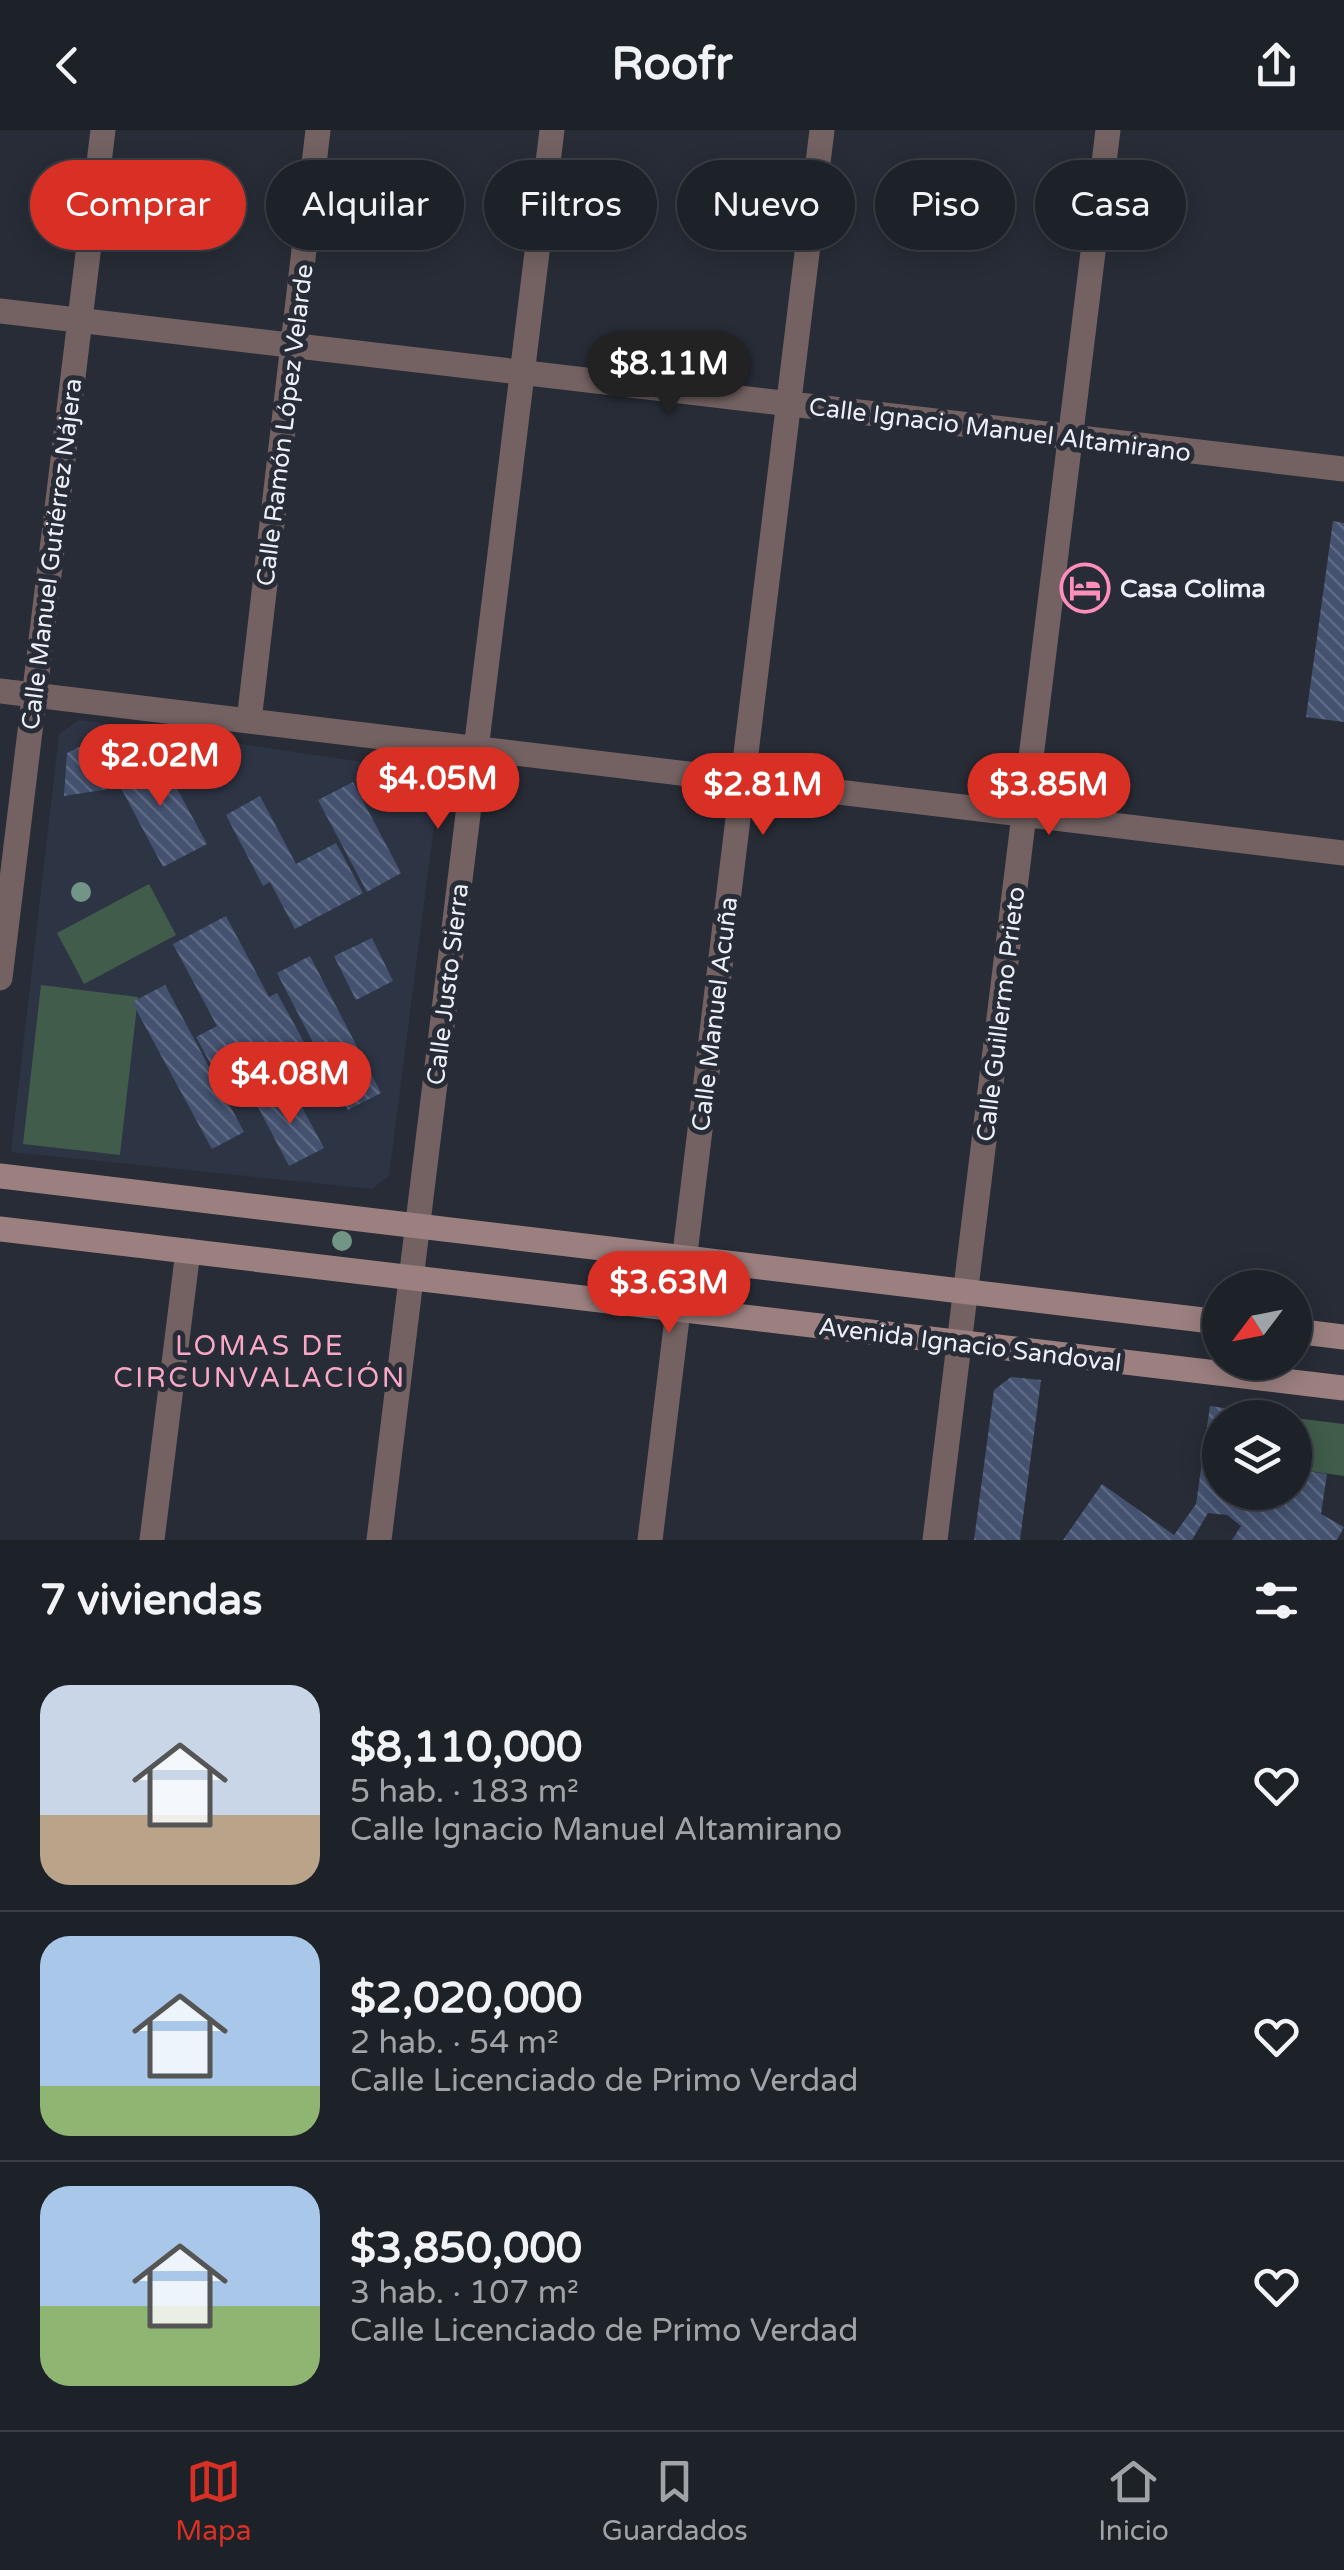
<!DOCTYPE html>
<html lang="es">
<meta charset="utf-8">
<style>
body{margin:0;font-family:"Varela Round",sans-serif;background:#252930;color:#f1f3f6;height:100vh;display:flex;flex-direction:column;font-size:38px;white-space:nowrap}
*{box-sizing:border-box;margin:0}
p{font-size:32px;color:#a0a3a8}
.icon{flex:none;width:55px;height:55px;fill:none;stroke:currentColor;stroke-width:2;stroke-linecap:round;stroke-linejoin:round}
.map{position:relative;height:1410px;overflow:hidden}
.side{display:flex;flex-direction:column;background:#1d2128;flex:1}
.side>*{flex:none}
.guide{position:absolute;left:30px;top:30px;width:1285px;height:90px;display:flex;gap:20px}
.needle{width:65px;rotate:238deg}
.tools{position:absolute;left:1202px;top:1140px;display:grid;gap:20px}
.tools a{display:grid;place-items:center;width:110px;height:110px;border-radius:50%;background:#1d2128;box-shadow:0 5px 25px #0003,0 0 0 2px #3b3e45;font-size:50px}
.price{position:absolute;translate:-50% -85px;padding:0 22px;border-radius:35px;background:#d93025;color:#fff;font-size:32px;line-height:65px;filter:drop-shadow(0 2px 5px #0008)}
.price::after{content:'';position:absolute;left:50%;top:60px;width:30px;height:22px;margin-left:-15px;background:inherit;clip-path:polygon(0 0,100% 0,50% 100%)}
.price.on{background:#222;color:#fff}
ul{padding:0;list-style:none}
li{display:flex;align-items:center;gap:30px;height:250px;padding:0 40px}
li+li{border-top:2px solid #3b3e45}
li span{display:grid;place-items:center;flex:none;width:280px;height:200px;border-radius:30px;color:#555}
li>.icon{margin-inline-start:auto}
span .icon{width:120px;height:120px;fill:#fffc;stroke-width:1}
li b{font-size:42px}
h2{display:flex;justify-content:space-between;align-items:center;height:120px;padding:0 40px;font-size:42px}
.chip{padding:0 35px;border-radius:45px;background:#1d2128;box-shadow:0 5px 25px #0003,0 0 0 2px #3b3e45;font-size:35px;line-height:90px}
.chip.on{background:#d93025;color:#fff}
header{display:flex;justify-content:space-between;align-items:center;height:130px;padding:0 40px;background:#1d2128;font-size:45px;font-weight:700}
.tabs{display:flex;justify-content:space-around;align-items:center;height:140px;border-top:2px solid #3b3e45;background:#1d2128;font-size:28px;color:#a0a3a8}
.tabs a{display:grid;justify-items:center;gap:5px}
.tabs .on{color:#d93025}
.map>svg:first-child{display:block}
.built{fill:#2d3545}
.garden{fill:#415c4a}
.building{fill:url(#building-back-hatch)}
.lines{fill:none;stroke-linecap:round;stroke-linejoin:round}
.street{stroke:#746262;stroke-width:25}
.secondary{stroke:#9c8080;stroke-width:25}
.tree{fill:#729685}
.labels{text-anchor:middle;stroke-width:10;stroke-linejoin:round;paint-order:stroke}
.street-label{font-size:25px;fill:#ecf0f6;stroke:#272c36}
.poi-label{font-size:25px;font-weight:bold;fill:#ecf0f6;stroke:#272c36;text-anchor:start}
.neighbourhood-label{font-size:28px;letter-spacing:2.5px;fill:#f8a8c5;stroke:#272c36}
</style>
<header><svg class="icon" aria-label="back" viewBox="0 0 24 24"><path d="M15 5l-7 7 7 7"/></svg>Roofr<svg class="icon" aria-label="share" viewBox="0 0 24 24"><path d="M12 15V3M7 8l5-5 5 5M5 13v7h14v-7"/></svg></header>
<div class="map">
<svg width="1344" height="1410" viewBox="0 0 1344 1410">
<defs>
<pattern id="building-back-hatch" width="6" height="6" patternUnits="userSpaceOnUse" patternTransform="scale(2.5)"><rect width="6" height="6" fill="#445270"/><path d="M-1 5l2 2M0 0l6 6M5-1l2 2" fill="none" stroke="#5f6b85"/></pattern>
</defs>
<rect width="100%" height="100%" fill="#272c36"/>
<path class="built" d="M79 590 430 642 439 657 389 1046 372 1059 11 1022 59 604Z"/>
<path class="garden" d="M149 754 176 805 84 854 57 803Z
M41 855 138 867 120 1025 23 1014Z
M1295 1288 1344 1294V1346L1295 1339Z"/>
<path class="building" d="M1333 391 1344 393V592L1306 587Z
M85 614 102 617 115 658 64 666 67 623Z
M156 620 207 714 163 737 113 643Z
M353 652 401 743 367 762 318 670Z
M260 666 296 734 336 713 363 763 295 799 270 752 263 756 226 685Z
M226 786 269 867 277 863 315 932 234 976 196 907 217 896 173 814Z
M372 808 393 851 356 870 334 826Z
M310 826 381 963 348 980 277 843Z
M165 855 244 1002 212 1019 132 872Z
M291 957 324 1018 289 1036 257 975Z
M1011 1247 1041 1250 1020 1410H974L994 1260Z
M1210 1276 1273 1285 1220 1288V1362H1295V1339L1327 1344 1321 1384 1344 1397 1337 1410H1232L1241 1396 1227 1385 1208 1383 1192 1410H1063L1102 1354 1174 1405 1196 1374Z"/>
<g class="lines">
<path class="street" d="M0 181 1344 339
M0 561 1344 723
M249 591 318 0
M0 848 103 0
M152 1410 188 1121
M379 1410 552 0
M650 1410 822 0
M935 1410 1108 0"/>
<path class="secondary" d="M0 1046 1220 1192
M0 1099 1344 1258
M1295 1201 1344 1207"/>
</g>
<g class="tree">
<circle cx="81" cy="762" r="10"/>
<circle cx="342" cy="1111" r="10"/>
</g>
<defs>
<g id="hotel-ring" transform="scale(2.5)"><circle r="9.5" fill="#272c36" stroke="#ff8eba" stroke-width="1.5"/><path d="M-6-4.5h1.5V1H6V5H4.5V3h-9V5H-6ZM-4 0a1.8 1.8 0 1 1 3.6 0ZM.5 0V-2.5h3Q6-2.5 6 0Z" fill="#ff8eba"/></g>
</defs>
<g fill-rule="evenodd">
<use href="#hotel-ring" x="1085" y="458"/>
</g>
<g class="labels">
<g class="street-label">
<text transform="translate(284 295) rotate(-83)" y="9">Calle Ramón López Velarde</text>
<text transform="translate(1000 299) rotate(7)" y="9">Calle Ignacio Manuel Altamirano</text>
<text transform="translate(51 424) rotate(-83)" y="9">Calle Manuel Gutiérrez Nájera</text>
<text transform="translate(447 854) rotate(-83)" y="9">Calle Justo Sierra</text>
<text transform="translate(714 884) rotate(-83)" y="9">Calle Manuel Acuña</text>
<text transform="translate(1000 884) rotate(-83)" y="9">Calle Guillermo Prieto</text>
<text transform="translate(970 1214) rotate(7)" y="9">Avenida Ignacio Sandoval</text>
</g>
<g class="poi-label">
<text x="1120" y="467">Casa Colima</text>
</g>
<g class="neighbourhood-label">
<text x="260" y="1225">LOMAS DE<tspan x="260" dy="32">CIRCUNVALACIÓN</tspan></text>
</g>
</g>
</svg>
<div class="tools">
<a><svg class="needle" viewBox="-14 -14 28 28"><path d="M0-13l5 13h-10z" fill="#e53935"/><path d="M0 13l5-13h-10z" fill="#a0a3a8"/></svg></a>
<a><svg class="icon" aria-label="layers" viewBox="0 0 24 24"><path d="M12 4l9 5-9 5-9-5zM3 14l9 5 9-5"/></svg></a>
</div>
<b class="price on" style="left:669px;top:287px">$8.11M</b>
<b class="price" style="left:160px;top:679px">$2.02M</b>
<b class="price" style="left:438px;top:702px">$4.05M</b>
<b class="price" style="left:763px;top:708px">$2.81M</b>
<b class="price" style="left:1049px;top:708px">$3.85M</b>
<b class="price" style="left:290px;top:997px">$4.08M</b>
<b class="price" style="left:669px;top:1206px">$3.63M</b>
<div class="guide">
<a class="chip on">Comprar</a>
<a class="chip">Alquilar</a>
<a class="chip">Filtros</a>
<a class="chip">Nuevo</a>
<a class="chip">Piso</a>
<a class="chip">Casa</a>
</div>
</div>
<section class="side">
<h2>7 viviendas<svg class="icon" aria-label="filters" viewBox="0 0 24 24"><path d="M4 7h16M4 17h16"/><circle cx="9" cy="7" r="2"/><circle cx="15" cy="17" r="2"/></svg></h2>
<ul>
<li><span style="background:linear-gradient(#c9d6e8 65%,#b9a48a 0)"><svg class="icon" aria-label="home" viewBox="0 0 24 24"><path d="M3 11l9-7 9 7M6 9v11h12V9"/></svg></span><div><b>$8,110,000</b><p>5 hab. · 183 m²</p><p>Calle Ignacio Manuel Altamirano</p></div><svg class="icon" aria-label="heart" viewBox="0 0 24 24"><path d="M12 20l-8-8c-3-5 5-10 8-4 3-6 11-1 8 4z"/></svg></li>
<li><span style="background:linear-gradient(#a9c7e8 75%,#8fb573 0)"><svg class="icon" aria-label="home" viewBox="0 0 24 24"><path d="M3 11l9-7 9 7M6 9v11h12V9"/></svg></span><div><b>$2,020,000</b><p>2 hab. · 54 m²</p><p>Calle Licenciado de Primo Verdad</p></div><svg class="icon" aria-label="heart" viewBox="0 0 24 24"><path d="M12 20l-8-8c-3-5 5-10 8-4 3-6 11-1 8 4z"/></svg></li>
<li><span style="background:linear-gradient(#a9c7e8 60%,#8fb573 0)"><svg class="icon" aria-label="home" viewBox="0 0 24 24"><path d="M3 11l9-7 9 7M6 9v11h12V9"/></svg></span><div><b>$3,850,000</b><p>3 hab. · 107 m²</p><p>Calle Licenciado de Primo Verdad</p></div><svg class="icon" aria-label="heart" viewBox="0 0 24 24"><path d="M12 20l-8-8c-3-5 5-10 8-4 3-6 11-1 8 4z"/></svg></li>
</ul>
</section>
<nav class="tabs">
<a class="on"><svg class="icon" aria-label="map" viewBox="0 0 24 24"><path d="M3 6l6-2 6 2 6-2v14l-6 2-6-2-6 2zM9 4v14M15 6v14"/></svg>Mapa</a>
<a><svg class="icon" aria-label="saved" viewBox="0 0 24 24"><path d="M7 4h10v16l-5-4-5 4z"/></svg>Guardados</a>
<a><svg class="icon" aria-label="home" viewBox="0 0 24 24"><path d="M3 11l9-7 9 7M6 9v11h12V9"/></svg>Inicio</a>
</nav>
